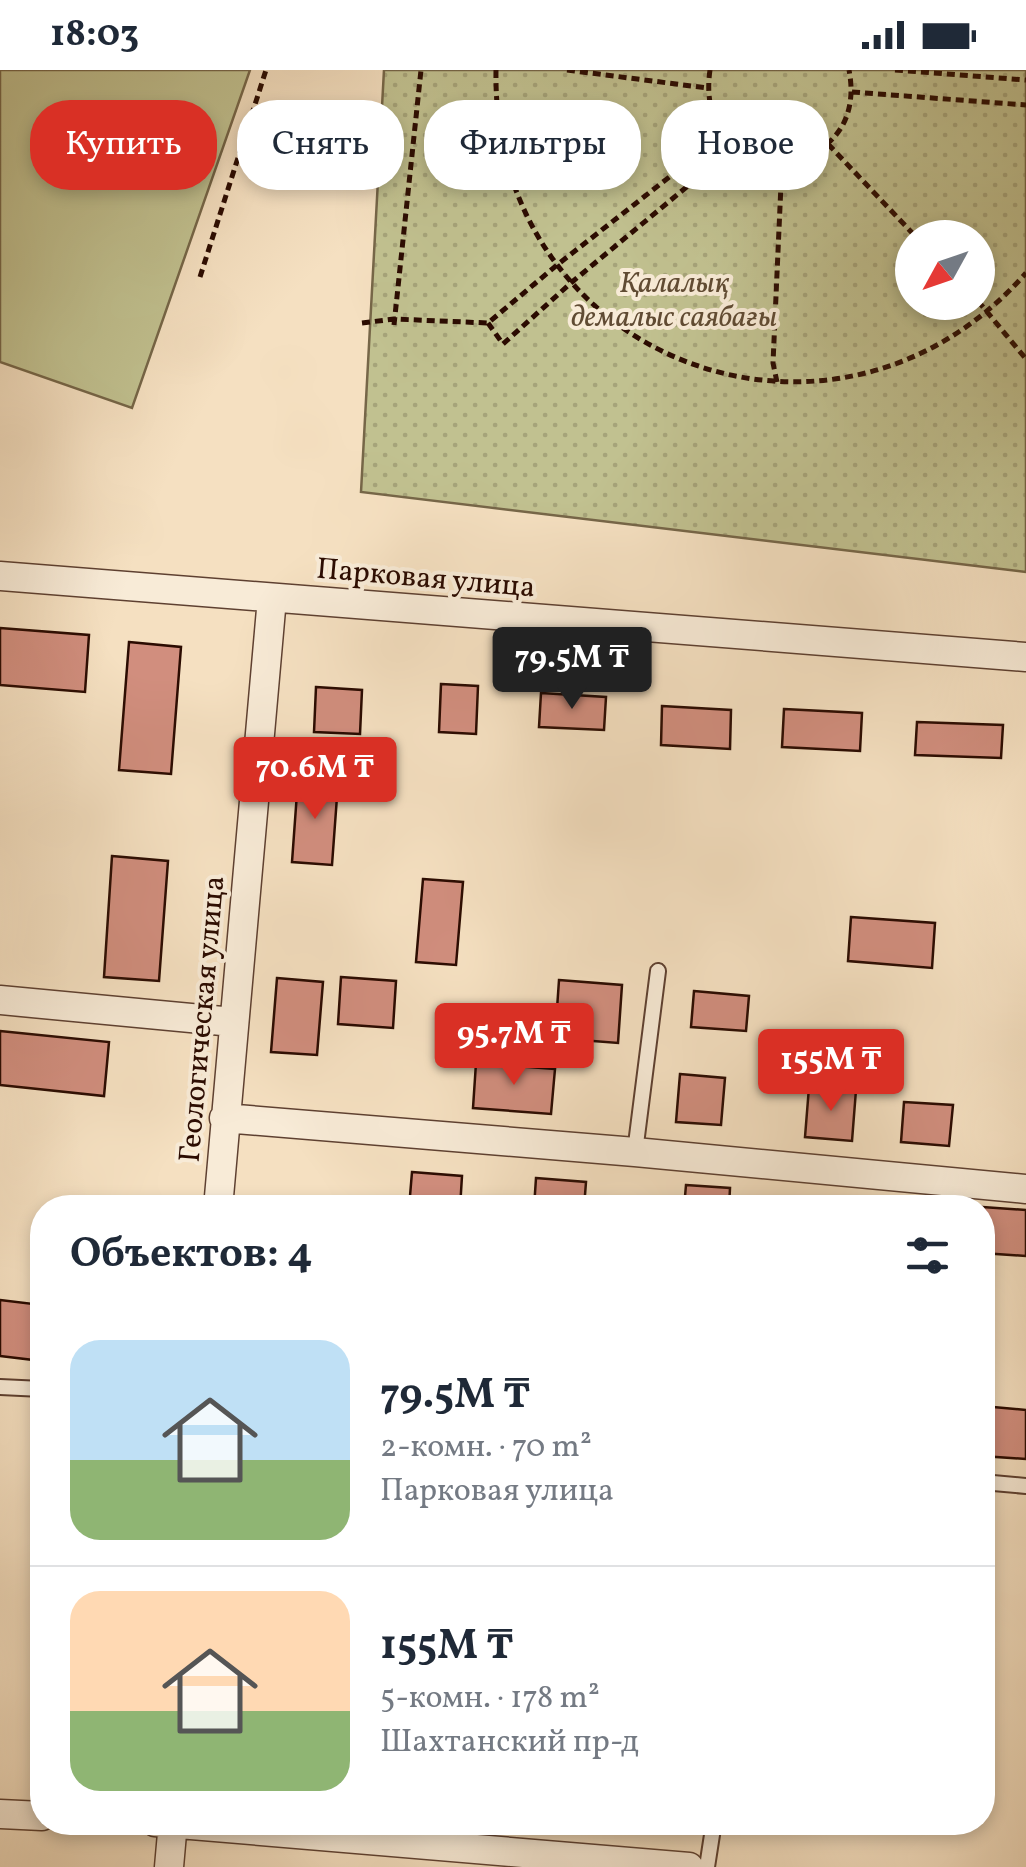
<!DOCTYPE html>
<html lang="ru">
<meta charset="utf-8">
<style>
body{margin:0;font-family:Vollkorn,serif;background:#f6f6f7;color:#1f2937;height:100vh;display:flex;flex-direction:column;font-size:38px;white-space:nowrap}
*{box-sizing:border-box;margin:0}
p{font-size:32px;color:#747a83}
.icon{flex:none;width:55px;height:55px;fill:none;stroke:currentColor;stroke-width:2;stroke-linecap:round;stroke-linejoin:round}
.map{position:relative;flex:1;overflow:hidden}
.side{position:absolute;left:30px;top:1125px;width:965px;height:640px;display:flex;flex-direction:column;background:#fff;border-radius:40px;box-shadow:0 5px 15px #0003}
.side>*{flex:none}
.guide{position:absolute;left:30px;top:30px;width:968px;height:90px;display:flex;gap:20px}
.needle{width:65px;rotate:230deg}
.buttons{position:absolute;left:895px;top:150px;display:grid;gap:20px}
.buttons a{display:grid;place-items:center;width:100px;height:100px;border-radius:50%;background:#fff;box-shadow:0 5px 15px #0003;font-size:50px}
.price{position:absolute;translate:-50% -85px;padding:0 22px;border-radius:10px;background:#d93025;color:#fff;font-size:32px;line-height:65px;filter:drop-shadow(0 2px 5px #0008)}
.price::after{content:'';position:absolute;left:50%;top:60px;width:30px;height:22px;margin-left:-15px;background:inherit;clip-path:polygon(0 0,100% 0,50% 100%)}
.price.on{background:#222;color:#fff}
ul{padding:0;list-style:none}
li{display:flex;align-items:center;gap:30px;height:250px;padding:0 40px}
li+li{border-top:2px solid #e0e1e3}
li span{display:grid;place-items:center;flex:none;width:280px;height:200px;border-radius:30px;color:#555}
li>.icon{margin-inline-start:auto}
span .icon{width:120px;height:120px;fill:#fffc;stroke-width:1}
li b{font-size:42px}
h2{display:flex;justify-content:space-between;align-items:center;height:120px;padding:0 40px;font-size:42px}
.chip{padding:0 35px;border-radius:40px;background:#fff;box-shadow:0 5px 15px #0003;font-size:35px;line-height:90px}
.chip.on{background:#d93025;color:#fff}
.status{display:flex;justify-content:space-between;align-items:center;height:70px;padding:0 50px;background:#fff;direction:ltr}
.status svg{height:28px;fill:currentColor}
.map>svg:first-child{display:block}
.grass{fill:url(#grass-dots);stroke:#766648;stroke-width:2.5;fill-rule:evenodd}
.pitch{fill:#c1c190;stroke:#766648;stroke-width:2.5}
.building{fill:#d18e7e;stroke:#2b0b01;stroke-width:2.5}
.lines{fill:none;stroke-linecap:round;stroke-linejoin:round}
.lane-casing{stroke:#5e4031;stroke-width:18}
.street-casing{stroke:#5e4031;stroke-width:31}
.path{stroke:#2b0b01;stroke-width:5;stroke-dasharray:8 5;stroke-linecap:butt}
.lane{stroke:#f8ebd7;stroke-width:14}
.street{stroke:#f8ebd7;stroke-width:28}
.labels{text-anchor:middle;stroke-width:8;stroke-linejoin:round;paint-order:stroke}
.park-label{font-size:30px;font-style:italic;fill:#604b33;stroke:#f8ebd7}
.street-label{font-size:30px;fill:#2b0b01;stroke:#f8ebd7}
</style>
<div class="status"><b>18:03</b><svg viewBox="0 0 49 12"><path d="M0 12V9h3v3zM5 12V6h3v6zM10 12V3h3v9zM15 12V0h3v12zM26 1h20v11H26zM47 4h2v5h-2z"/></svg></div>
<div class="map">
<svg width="1026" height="1797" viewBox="0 0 1026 1797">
<defs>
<pattern id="grass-dots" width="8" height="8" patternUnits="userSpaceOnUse" patternTransform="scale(2.5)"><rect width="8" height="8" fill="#c1c190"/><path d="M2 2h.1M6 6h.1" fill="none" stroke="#a6a47a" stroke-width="1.8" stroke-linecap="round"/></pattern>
</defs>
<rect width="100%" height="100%" fill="#f5e0c1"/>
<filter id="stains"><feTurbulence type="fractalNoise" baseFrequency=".002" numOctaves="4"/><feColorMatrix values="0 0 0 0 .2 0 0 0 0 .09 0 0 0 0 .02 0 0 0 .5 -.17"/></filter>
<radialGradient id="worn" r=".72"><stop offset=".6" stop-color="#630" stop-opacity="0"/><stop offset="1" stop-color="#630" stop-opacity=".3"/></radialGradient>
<path class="grass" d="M384 0H1026V502L361 422ZM912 168H978V232H912Z"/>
<path class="pitch" d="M0 0H250L132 338 0 292Z"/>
<path class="building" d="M0 558 89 565 85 622 0 615Z
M129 572 181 577 171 704 119 700Z
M441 614 478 616 476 664 439 662Z
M316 617 362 620 360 664 314 662Z
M541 623 606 627 604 660 539 657Z
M662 636 731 640 730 679 661 675Z
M784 639 862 643 860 681 782 677Z
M917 652 1003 655 1001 688 915 685Z
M298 709 338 713 332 795 292 792Z
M112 786 168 791 159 911 104 907Z
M423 809 463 812 456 895 416 892Z
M851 847 935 853 932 898 848 891Z
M341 907 396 911 393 958 338 954Z
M277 908 323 912 317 985 271 982Z
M559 910 622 915 618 973 555 968Z
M694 921 749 926 746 961 691 957Z
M0 961 109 972 104 1026 0 1015Z
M476 993 555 999 551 1044 473 1038Z
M680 1004 725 1008 721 1055 676 1052Z
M809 1017 856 1020 852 1071 805 1067Z
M904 1032 953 1035 949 1076 901 1072Z
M412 1102 462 1106 460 1138H409Z
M536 1108 586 1112 584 1138H534Z
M686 1115 730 1118 729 1138H684Z
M790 1133 849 1138H790Z
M968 1136 1026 1140V1186L982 1183V1138H968Z
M0 1230 42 1235V1291L0 1286Z
M982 1336 1026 1340V1389L982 1386Z"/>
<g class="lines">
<g class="lane-casing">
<path id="lane" d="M635 1082 658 901
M0 1317 42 1319
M982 1412 1026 1416
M707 1797 714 1752"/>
</g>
<g class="street-casing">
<path id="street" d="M0 506 1026 587
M0 930 233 952
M224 1048 635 1082 1026 1119
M218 1138 272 528
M0 1744 42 1746
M155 1752 689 1797
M169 1797 173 1752"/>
</g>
<path class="path" d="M496 0C491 290 834 421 1026 203
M567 0 707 18
M710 0C692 124 872 117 849 0
M895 0 1026 10
M852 22 1026 35
M828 74 917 168
M200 207 266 0
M978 231 1026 289
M362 253 394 249 488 253 557 195 723 65
M488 253 503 274 572 212 736 76
M394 255 421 0
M777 312 773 293 782 92"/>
<use href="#lane" class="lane"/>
<use href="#street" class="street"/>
</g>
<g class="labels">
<g class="park-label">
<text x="674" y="222">Қалалық<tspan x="674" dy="34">демалыс саябағы</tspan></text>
</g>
<g class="street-label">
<text transform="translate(426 507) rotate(5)" y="10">Парковая улица</text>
<text transform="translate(201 949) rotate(-85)" y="10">Геологическая улица</text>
</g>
</g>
<rect width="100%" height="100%" filter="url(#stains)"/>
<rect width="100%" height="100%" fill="url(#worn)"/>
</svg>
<div class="buttons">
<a><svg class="needle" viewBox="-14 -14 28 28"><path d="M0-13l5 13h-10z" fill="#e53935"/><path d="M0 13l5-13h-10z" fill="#747a83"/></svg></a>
</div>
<b class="price on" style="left:572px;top:642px">79.5M ₸</b>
<b class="price" style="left:315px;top:752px">70.6M ₸</b>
<b class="price" style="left:514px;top:1018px">95.7M ₸</b>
<b class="price" style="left:831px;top:1044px">155M ₸</b>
<div class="guide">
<a class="chip on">Купить</a>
<a class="chip">Снять</a>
<a class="chip">Фильтры</a>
<a class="chip">Новое</a>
</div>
<section class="side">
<h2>Объектов: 4<svg class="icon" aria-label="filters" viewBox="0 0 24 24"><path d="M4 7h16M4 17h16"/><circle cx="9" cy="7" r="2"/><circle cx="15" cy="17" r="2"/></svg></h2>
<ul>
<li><span style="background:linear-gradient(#bfe0f5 60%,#8fb573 0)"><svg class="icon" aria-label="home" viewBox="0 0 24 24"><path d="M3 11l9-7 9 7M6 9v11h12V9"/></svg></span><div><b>79.5M ₸</b><p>2-комн. · 70 m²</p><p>Парковая улица</p></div></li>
<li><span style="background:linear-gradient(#ffd9b3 60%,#8fb573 0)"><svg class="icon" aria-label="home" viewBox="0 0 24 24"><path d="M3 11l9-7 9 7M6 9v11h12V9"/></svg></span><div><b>155M ₸</b><p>5-комн. · 178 m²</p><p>Шахтанский пр-д</p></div></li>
</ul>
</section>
</div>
